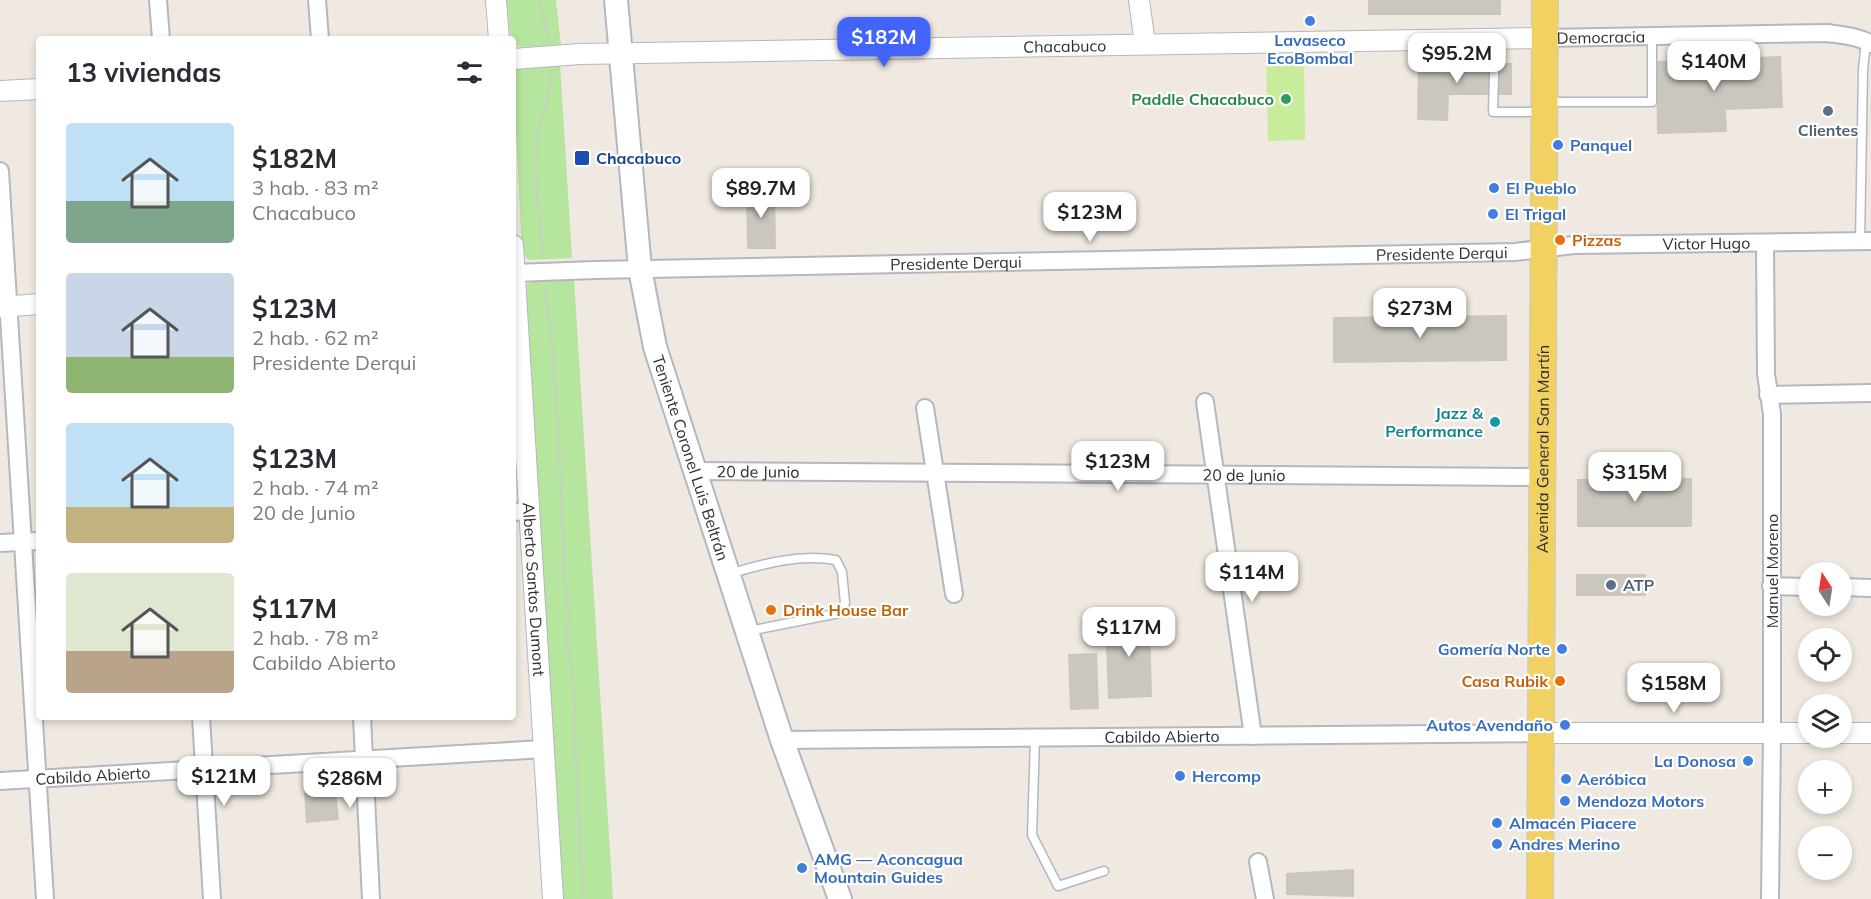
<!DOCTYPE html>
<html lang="es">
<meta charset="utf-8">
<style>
body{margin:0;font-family:Mulish,sans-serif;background:#f2f2f3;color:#2b2b33;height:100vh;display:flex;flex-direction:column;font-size:22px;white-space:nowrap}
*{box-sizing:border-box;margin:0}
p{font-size:20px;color:#7c7c81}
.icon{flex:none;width:33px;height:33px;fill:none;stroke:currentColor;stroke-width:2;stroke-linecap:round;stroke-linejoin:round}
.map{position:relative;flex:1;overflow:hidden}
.sheet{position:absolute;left:36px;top:36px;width:480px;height:684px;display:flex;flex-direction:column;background:#fff;border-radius:6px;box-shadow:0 3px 9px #0003}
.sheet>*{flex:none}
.needle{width:39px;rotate:348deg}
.controls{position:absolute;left:1798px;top:562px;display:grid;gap:12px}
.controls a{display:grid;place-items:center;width:54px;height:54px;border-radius:50%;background:#fff;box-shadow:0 3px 9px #0003;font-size:30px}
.price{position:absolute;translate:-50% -51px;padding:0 14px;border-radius:12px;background:#fff;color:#222;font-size:20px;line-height:39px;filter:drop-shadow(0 2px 3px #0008)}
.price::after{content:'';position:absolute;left:50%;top:36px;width:18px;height:14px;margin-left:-9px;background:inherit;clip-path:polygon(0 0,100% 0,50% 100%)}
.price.current{background:#4264fb;color:#fff}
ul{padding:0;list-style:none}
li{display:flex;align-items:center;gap:18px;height:150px;padding:0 30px}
li span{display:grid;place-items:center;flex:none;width:168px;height:120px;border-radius:6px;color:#555}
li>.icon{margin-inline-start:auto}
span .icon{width:72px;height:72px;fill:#fffc;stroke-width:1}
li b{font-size:26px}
h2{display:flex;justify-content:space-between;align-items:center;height:72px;padding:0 30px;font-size:26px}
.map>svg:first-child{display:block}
.green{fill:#b6e59e}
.pitch{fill:#c9ec9a}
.building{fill:#cbc7bf}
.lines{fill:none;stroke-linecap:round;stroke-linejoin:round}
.service-casing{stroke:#b4b7c1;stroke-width:11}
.minor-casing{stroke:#b4b7c1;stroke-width:20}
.tertiary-casing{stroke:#b4b7c1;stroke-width:22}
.secondary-casing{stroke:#b4b7c1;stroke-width:26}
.primary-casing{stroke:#c9c9c9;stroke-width:28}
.path{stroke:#c9c9c9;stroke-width:3;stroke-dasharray:4.5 3;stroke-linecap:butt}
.service{stroke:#fff;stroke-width:8}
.minor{stroke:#fff;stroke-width:16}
.tertiary{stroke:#fff;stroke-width:20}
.secondary{stroke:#fff;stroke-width:22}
.primary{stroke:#f2d163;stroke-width:26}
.shop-dot{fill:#3f7fe0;stroke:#fff;stroke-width:2}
.leisure-dot{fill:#2e9e5b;stroke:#fff;stroke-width:2}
.service-dot{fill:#5c6f8a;stroke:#fff;stroke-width:2}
.transit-dot{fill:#1a4fb4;stroke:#fff;stroke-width:2}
.food-dot{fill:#e8710a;stroke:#fff;stroke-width:2}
.culture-dot{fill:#0f9aa8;stroke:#fff;stroke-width:2}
.labels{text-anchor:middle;stroke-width:4.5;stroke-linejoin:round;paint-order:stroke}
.street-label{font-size:16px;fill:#2e2e2e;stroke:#fff}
.shop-label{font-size:16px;font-weight:bold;fill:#366cbe;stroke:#fff;text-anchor:start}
.leisure-label{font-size:16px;font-weight:bold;fill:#27864d;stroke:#fff;text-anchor:end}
.service-label{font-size:16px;font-weight:bold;fill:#4e5e75;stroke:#fff}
.transit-label{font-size:16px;font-weight:bold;fill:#164399;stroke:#fff;text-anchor:start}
.food-label{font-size:16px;font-weight:bold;fill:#c56008;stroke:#fff;text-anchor:start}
.culture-label{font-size:16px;font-weight:bold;fill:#0d838f;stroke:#fff;text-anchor:end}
</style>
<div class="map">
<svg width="1871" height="899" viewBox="0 0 1871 899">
<rect width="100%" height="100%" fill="#efe9e1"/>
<path class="green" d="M507 0H556L561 45 522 47 513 44V39L510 38Z
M560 64 572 258 529 260 525 257 522 253 513 71 515 69Z
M574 279 613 899H562L525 286 532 281Z"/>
<path class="pitch" d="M1304 58 1305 140 1268 141 1266 59Z"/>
<path class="building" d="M1368 0H1501V15H1368Z
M1781 56 1783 108 1726 110 1727 132 1657 134 1656 61Z
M1418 58 1450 59V63H1512V95H1449L1448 121 1417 120Z
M746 188H775L776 249H747Z
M1507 315V361L1333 363V317Z
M1692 478V527H1577V479Z
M1576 574H1646V596H1576Z
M1150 617 1152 697 1108 699 1105 618Z
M1097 653 1099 709 1070 710 1068 654Z
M336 789 339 820 306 823 304 793Z
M1354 869V897L1286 895V873Z"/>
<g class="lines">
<g class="service-casing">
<path id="service" d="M1495 38 1493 112H1541
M1547 102H1652V37
M1860 242 1863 70 1866 41
M730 574C764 563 801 554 836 560L842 572 845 603 839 613 749 631
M1035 738 1032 835 1058 886 1104 871"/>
</g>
<g class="minor-casing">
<g id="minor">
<path d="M158 0 161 39"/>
<path d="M317 0 320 39"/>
<path id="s1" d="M1545 38 1827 33C1841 35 1858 36 1871 44"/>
<path d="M0 171 45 899"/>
<path d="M1765 243 1766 374 1772 414V733L1770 899"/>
<path id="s2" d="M515 273 595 270 1515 252 1574 245 1871 241"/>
<path d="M1768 395 1871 393"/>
<path d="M1205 402 1253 736"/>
<path d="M925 408 954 594"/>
<path id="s3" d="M694 471 1542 477"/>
<path d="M513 512 528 511"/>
<path d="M0 543 39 541"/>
<path d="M1771 586 1809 587"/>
<path d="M1842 587 1871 588"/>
<path d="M201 717 212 899"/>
<path d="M362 717 371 899"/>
<path id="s4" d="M782 740 1540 733"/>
<path id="s5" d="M0 781 544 749"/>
<path d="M1258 862 1265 899"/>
</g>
</g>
<g class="tertiary-casing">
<g id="tertiary">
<path d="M496 0 499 39"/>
<path d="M1139 0 1145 44"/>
<path id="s6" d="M513 59 580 54 1545 38"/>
<path d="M0 91 39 89"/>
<path id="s7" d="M513 245 553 899"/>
<path d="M0 307 39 304"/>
<path d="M1540 733H1809"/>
<path d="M1842 733H1871"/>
</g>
</g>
<g class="secondary-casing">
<g id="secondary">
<path id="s8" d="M616 0 640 269 655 347 782 740 840 899"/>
</g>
</g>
<g class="primary-casing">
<g id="primary">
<path id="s9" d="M1540 899 1545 0"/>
</g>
</g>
<path class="path" d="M539 0 549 39
M542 256C541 217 532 174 538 136 541 114 551 95 550 72
M544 286 551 331 559 444 565 583 569 612 566 639 575 696 574 720 583 899"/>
<use href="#service" class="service"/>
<use href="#minor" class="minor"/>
<use href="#tertiary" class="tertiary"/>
<use href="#secondary" class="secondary"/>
<use href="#primary" class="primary"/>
</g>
<g class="shop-dot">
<circle cx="1310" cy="21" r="6"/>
<circle cx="1558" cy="145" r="6"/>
<circle cx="1494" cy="188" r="6"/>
<circle cx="1493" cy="214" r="6"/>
<circle cx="1562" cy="649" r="6"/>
<circle cx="1565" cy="725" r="6"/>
<circle cx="1748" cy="761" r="6"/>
<circle cx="1180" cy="776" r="6"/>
<circle cx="1566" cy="779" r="6"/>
<circle cx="1565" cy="801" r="6"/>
<circle cx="1497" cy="823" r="6"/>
<circle cx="1497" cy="844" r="6"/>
<circle cx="802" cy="868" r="6"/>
</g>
<circle class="leisure-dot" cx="1286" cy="99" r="6"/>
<g class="service-dot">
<circle cx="1828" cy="111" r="6"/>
<circle cx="1611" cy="585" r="6"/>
</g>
<rect class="transit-dot" x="574" y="150" width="16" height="16" rx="3"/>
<g class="food-dot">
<circle cx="1560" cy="240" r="6"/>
<circle cx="771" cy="610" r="6"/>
<circle cx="1560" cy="681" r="6"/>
</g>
<circle class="culture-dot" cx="1495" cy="422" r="6"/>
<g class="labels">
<g class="street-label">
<text dy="6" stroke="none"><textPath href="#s1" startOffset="56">Democracia</textPath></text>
<text dy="6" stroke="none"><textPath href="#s6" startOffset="552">Chacabuco</textPath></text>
<text dy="6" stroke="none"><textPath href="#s2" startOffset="1192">Victor Hugo</textPath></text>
<text dy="6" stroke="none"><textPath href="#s2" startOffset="927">Presidente Derqui</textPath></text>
<text dy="6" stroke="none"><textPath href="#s2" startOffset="441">Presidente Derqui</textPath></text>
<text dy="6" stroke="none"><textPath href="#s9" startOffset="450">Avenida General San Martín</textPath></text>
<text dy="6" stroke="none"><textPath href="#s8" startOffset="466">Teniente Coronel Luis Beltrán</textPath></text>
<text dy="6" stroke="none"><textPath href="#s3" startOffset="64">20 de Junio</textPath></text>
<text dy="6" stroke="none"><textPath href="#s3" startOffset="550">20 de Junio</textPath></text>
<text transform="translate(1772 571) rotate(-90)" y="6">Manuel Moreno</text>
<text dy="6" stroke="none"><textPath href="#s7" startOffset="345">Alberto Santos Dumont</textPath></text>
<text dy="6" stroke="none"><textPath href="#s4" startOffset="380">Cabildo Abierto</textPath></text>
<text dy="6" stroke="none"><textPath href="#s5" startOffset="93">Cabildo Abierto</textPath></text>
</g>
<g class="shop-label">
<text x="1310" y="46" text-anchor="middle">Lavaseco<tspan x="1310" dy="18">EcoBombal</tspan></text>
<text x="1570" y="151">Panquel</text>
<text x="1506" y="194">El Pueblo</text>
<text x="1505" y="220">El Trigal</text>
<text x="1550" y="655" text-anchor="end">Gomería Norte</text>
<text x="1553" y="731" text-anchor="end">Autos Avendaño</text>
<text x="1736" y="767" text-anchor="end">La Donosa</text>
<text x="1192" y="782">Hercomp</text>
<text x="1578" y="785">Aeróbica</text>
<text x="1577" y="807">Mendoza Motors</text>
<text x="1509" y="829">Almacén Piacere</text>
<text x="1509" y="850">Andres Merino</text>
<text x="814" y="865">AMG — Aconcagua<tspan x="814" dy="18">Mountain Guides</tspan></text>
</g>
<g class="leisure-label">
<text x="1274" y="105">Paddle Chacabuco</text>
</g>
<g class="service-label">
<text x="1828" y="136">Clientes</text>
<text x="1623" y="591" text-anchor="start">ATP</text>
</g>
<g class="transit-label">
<text x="596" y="164">Chacabuco</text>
</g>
<g class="food-label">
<text x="1572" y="246">Pizzas</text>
<text x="783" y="616">Drink House Bar</text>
<text x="1548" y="687" text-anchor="end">Casa Rubik</text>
</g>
<g class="culture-label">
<text x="1483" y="419">Jazz &amp;<tspan x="1483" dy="18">Performance</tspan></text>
</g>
</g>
</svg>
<div class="controls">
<a><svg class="needle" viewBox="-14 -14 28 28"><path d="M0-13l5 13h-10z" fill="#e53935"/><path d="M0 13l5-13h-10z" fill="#7c7c81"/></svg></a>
<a><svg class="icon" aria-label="locate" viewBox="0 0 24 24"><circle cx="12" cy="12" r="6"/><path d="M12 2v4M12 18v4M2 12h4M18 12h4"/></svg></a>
<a><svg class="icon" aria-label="layers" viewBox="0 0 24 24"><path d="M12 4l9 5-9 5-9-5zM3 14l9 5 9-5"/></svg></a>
<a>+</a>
<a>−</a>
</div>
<b class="price current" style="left:884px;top:68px">$182M</b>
<b class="price" style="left:1457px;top:84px">$95.2M</b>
<b class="price" style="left:1714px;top:92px">$140M</b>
<b class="price" style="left:761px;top:219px">$89.7M</b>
<b class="price" style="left:1090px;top:243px">$123M</b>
<b class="price" style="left:1420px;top:339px">$273M</b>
<b class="price" style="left:1118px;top:492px">$123M</b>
<b class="price" style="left:1635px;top:503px">$315M</b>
<b class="price" style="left:1252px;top:603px">$114M</b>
<b class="price" style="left:1129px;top:658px">$117M</b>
<b class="price" style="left:1674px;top:714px">$158M</b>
<b class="price" style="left:224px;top:807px">$121M</b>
<b class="price" style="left:350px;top:809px">$286M</b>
<section class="sheet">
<h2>13 viviendas<svg class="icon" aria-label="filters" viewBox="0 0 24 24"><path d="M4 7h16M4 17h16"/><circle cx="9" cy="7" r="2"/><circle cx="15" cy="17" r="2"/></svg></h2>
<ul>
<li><span style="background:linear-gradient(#bfe0f5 65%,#7fa58c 0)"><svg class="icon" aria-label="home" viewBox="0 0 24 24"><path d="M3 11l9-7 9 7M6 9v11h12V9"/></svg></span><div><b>$182M</b><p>3 hab. · 83 m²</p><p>Chacabuco</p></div></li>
<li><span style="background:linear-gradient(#c9d6e8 70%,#8fb573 0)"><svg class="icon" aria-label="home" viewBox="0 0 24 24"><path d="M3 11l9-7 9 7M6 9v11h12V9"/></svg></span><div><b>$123M</b><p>2 hab. · 62 m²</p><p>Presidente Derqui</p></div></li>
<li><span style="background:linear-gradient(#bfe0f5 70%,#c2b280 0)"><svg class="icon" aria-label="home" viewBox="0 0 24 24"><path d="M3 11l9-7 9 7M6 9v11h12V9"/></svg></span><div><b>$123M</b><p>2 hab. · 74 m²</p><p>20 de Junio</p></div></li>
<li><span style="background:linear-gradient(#dfe7d0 65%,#b9a48a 0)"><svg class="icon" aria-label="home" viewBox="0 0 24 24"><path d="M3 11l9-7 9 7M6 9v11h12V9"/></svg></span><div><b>$117M</b><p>2 hab. · 78 m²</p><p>Cabildo Abierto</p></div></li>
</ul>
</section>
</div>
